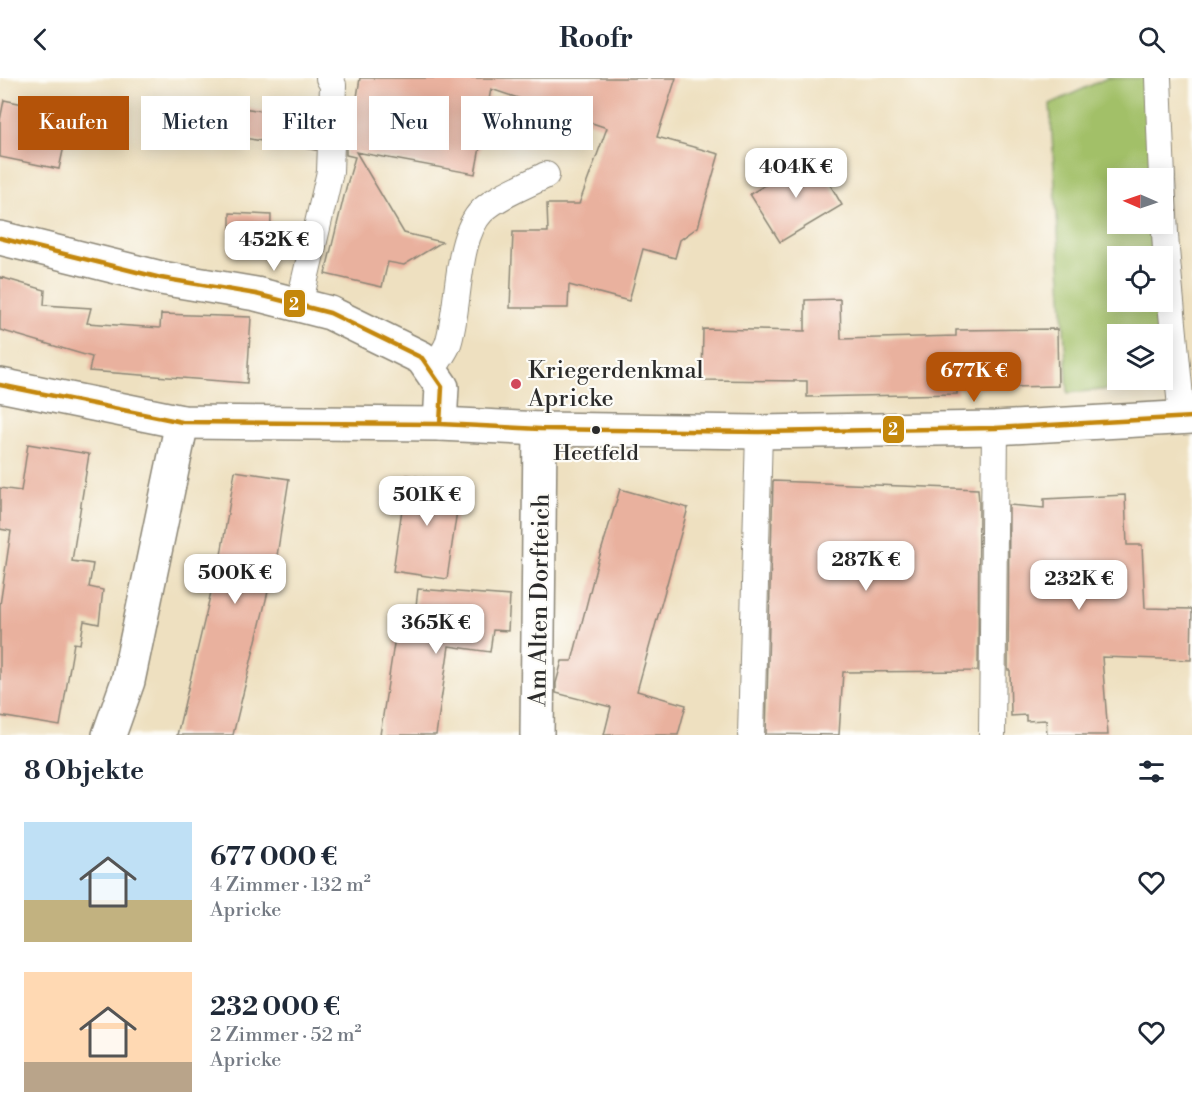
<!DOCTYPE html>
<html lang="de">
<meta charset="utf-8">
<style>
body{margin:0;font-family:"Libre Bodoni",serif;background:#f6f6f7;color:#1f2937;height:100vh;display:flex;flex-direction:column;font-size:22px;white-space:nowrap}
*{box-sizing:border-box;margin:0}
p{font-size:20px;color:#747a83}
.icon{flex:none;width:33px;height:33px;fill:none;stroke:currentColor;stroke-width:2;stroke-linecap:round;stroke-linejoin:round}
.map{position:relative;height:657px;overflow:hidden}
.panel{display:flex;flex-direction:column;background:#fff;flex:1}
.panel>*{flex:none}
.banner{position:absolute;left:18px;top:18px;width:600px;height:54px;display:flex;gap:12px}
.needle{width:39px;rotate:272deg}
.fabs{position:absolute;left:1107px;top:90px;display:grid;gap:12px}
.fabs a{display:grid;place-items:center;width:66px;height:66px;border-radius:0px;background:#fff;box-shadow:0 3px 15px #0003;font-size:30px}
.price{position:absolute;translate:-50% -51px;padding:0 14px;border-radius:12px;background:#fff;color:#222;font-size:20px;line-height:39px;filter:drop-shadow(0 2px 3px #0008)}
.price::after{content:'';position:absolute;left:50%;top:36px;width:18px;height:14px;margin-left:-9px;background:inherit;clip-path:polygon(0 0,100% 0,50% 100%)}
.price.on{background:#b45309;color:#fff}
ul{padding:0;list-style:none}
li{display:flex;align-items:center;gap:18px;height:150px;padding:0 24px}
li span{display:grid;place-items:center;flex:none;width:168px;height:120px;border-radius:0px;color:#555}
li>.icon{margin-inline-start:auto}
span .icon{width:72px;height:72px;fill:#fffc;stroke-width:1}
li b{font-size:26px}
h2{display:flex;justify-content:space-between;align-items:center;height:72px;padding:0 24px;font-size:26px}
.pill{padding:0 21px;border-radius:0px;background:#fff;box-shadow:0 3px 15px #0003;font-size:21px;line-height:54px}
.pill.on{background:#b45309;color:#fff}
header{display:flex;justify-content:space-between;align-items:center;height:78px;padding:0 24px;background:#fff;font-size:27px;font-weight:800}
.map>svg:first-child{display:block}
.green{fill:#a2c068;stroke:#66764a;stroke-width:1.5;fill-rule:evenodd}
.building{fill:#e9b19e}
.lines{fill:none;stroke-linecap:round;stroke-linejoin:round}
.lane-casing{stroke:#8c8676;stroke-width:28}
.street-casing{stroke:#8c8676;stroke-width:36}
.secondary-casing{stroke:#8c8676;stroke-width:36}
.lane{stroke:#fff;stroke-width:26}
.street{stroke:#fff;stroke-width:33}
.secondary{stroke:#fff;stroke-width:33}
.bus-1-casing{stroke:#fdfcf7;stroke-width:9}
.bus-1{stroke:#c4870b;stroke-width:4.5}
.poi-dot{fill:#d1495b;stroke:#fdfcf7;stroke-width:2}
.bus-dot{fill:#2b2b2b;stroke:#fdfcf7;stroke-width:2}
.labels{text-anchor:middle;stroke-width:4.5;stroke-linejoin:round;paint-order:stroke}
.bus-label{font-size:22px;fill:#2b2b2b;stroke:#fdfcf7}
.poi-label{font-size:24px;fill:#2b2b2b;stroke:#fdfcf7;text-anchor:start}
.street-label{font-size:24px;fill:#2b2b2b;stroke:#fdfcf7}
.line-badge{stroke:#fdfcf7;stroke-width:2}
.badge-label{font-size:16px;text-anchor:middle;font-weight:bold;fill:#fff}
</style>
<header><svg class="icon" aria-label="back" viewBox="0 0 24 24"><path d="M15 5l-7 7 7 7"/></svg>Roofr<svg class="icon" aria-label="search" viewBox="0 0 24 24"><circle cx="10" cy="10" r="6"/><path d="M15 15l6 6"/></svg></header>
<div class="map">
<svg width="1192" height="657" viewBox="0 0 1192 657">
<rect width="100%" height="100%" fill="#fdfcf7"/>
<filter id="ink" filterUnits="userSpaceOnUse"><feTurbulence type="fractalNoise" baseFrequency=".0167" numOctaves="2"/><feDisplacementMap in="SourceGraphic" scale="12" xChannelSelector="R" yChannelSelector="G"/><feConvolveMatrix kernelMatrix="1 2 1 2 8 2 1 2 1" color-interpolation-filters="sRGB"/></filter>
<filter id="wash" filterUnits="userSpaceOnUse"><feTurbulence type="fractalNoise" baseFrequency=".008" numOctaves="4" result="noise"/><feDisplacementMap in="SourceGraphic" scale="24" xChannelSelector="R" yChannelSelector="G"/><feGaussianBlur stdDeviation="1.35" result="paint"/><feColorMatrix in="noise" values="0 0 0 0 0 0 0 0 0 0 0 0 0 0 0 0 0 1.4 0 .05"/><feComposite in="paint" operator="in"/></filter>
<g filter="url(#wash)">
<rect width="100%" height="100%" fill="#eee0c0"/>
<path class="green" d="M1107 0H1152L1157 100H1118V146H1160L1162 178H1118V224H1162L1169 306 1068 315 1050 26ZM1118 256H1162V302H1118Z"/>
<g id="blocks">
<path class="building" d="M360 0H676L657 59 719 76 698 149 680 162 675 180 643 171 629 223 569 207 568 230H510L513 154H548L547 126H579L607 50 491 11 475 96 356 74 404 155 442 164 404 187 388 184 382 209 325 196 346 110 355 79 346 77V58L350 64Z
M4 22 71 36 59 91 0 79V42Z
M242 30 317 41 316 72 238 59Z
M814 79 842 127 780 164 750 116Z
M230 135 271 137 270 177 230 176Z
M0 199 45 212 44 227 91 230 87 245 160 250 161 236 251 239 247 305 89 293 92 279 0 252Z
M840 221 841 261 956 258V252L1057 251 1058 308 957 310V316L807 319V303L702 302 703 251 805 253V222Z
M28 366 89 376 72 483 93 486 89 509 103 512 99 546 84 543 80 566 74 565 60 648 0 638V527L11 453 0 451V410L21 413Z
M235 393 289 401 274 497H272L233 657H177L217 489H219Z
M407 397 461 405 447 501 393 493Z
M773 403 978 411 979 424 978 593 843 594 839 657 766 656Z
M620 411 688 430 637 613 686 627 678 657H604L611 629 556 615V605L562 583H572L596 490Z
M1125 417 1127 467H1142L1145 530 1192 531 1191 582 1102 579 1108 657H1047L1046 642 1026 643V637L1011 638 1010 592H1008L1009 427 1044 430V421Z
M418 511 510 518 508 553 493 552 490 574 449 568 436 657H380L395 559 412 562Z"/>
</g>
</g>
<g filter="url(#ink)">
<use href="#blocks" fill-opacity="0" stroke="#8c8676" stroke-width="1.5"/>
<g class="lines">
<g class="lane-casing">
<path id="lane" d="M1158 0 1162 100
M1162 103 1166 172 1182 340
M299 227 330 94 333 7 329 0
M431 294C436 285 444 276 448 266 460 230 455 160 482 133 497 118 527 107 546 97
M751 657 759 354
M992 657 995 350"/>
</g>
<g class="street-casing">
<path id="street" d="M0 160 161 200 256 216 330 235 422 280 442 309 440 346
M109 657 128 603 182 344
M537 657 540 351"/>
</g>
<g class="secondary-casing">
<path id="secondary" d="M0 307 182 344 440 346 540 351 759 354 995 350 1192 339"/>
</g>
<use href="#lane" class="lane"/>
<use href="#street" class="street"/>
<use href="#secondary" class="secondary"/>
<g class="bus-1-casing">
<path id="bus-1" d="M0 160 161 200 256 216 330 235 422 280 442 309 440 346
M0 307 182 344 440 346 540 351 759 354 995 350 1192 339"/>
</g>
<use href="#bus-1" class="bus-1"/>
</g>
</g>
<circle class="poi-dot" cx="516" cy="306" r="6"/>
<circle class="bus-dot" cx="596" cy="352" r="5"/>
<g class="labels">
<g class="bus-label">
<text x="596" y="382">Heetfeld</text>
</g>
<g class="poi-label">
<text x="528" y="300">Kriegerdenkmal<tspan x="528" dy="28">Apricke</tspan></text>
</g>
<g class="street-label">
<text transform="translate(539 522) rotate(-89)" y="8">Am Alten Dorfteich</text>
</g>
</g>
<g class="line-badge">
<rect x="283" y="211" width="23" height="29" rx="6" fill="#c4870b"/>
<rect x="882" y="337" width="23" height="29" rx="6" fill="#c4870b"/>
</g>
<g class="badge-label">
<text x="294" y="232">2</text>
<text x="893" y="357">2</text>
</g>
</svg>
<div class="fabs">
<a><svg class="needle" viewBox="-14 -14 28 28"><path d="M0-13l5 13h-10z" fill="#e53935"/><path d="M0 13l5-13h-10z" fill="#747a83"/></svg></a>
<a><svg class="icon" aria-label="locate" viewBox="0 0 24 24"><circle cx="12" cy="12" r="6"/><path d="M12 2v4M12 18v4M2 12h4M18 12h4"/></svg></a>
<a><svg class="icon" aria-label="layers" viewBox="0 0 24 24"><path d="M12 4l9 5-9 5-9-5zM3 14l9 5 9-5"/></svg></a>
</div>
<b class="price" style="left:796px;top:121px">404K €</b>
<b class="price" style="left:274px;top:194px">452K €</b>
<b class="price on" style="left:974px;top:325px">677K €</b>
<b class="price" style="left:427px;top:449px">501K €</b>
<b class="price" style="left:866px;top:514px">287K €</b>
<b class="price" style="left:235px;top:527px">500K €</b>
<b class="price" style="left:1079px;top:533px">232K €</b>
<b class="price" style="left:436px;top:577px">365K €</b>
<div class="banner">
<a class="pill on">Kaufen</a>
<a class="pill">Mieten</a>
<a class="pill">Filter</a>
<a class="pill">Neu</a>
<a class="pill">Wohnung</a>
</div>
</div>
<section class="panel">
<h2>8 Objekte<svg class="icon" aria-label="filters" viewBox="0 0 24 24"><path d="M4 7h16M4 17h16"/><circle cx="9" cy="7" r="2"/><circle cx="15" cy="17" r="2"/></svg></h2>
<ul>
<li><span style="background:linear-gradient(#bfe0f5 65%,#c2b280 0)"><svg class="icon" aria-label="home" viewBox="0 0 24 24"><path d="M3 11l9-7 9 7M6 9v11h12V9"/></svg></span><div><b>677 000 €</b><p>4 Zimmer · 132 m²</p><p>Apricke</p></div><svg class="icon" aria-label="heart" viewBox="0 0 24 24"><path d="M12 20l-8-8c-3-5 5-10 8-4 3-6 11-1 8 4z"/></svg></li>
<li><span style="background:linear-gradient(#ffd9b3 75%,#b9a48a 0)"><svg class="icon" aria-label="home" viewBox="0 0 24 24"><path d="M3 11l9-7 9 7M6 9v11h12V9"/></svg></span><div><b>232 000 €</b><p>2 Zimmer · 52 m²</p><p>Apricke</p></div><svg class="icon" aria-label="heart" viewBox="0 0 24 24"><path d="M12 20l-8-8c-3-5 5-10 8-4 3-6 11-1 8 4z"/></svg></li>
</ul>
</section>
